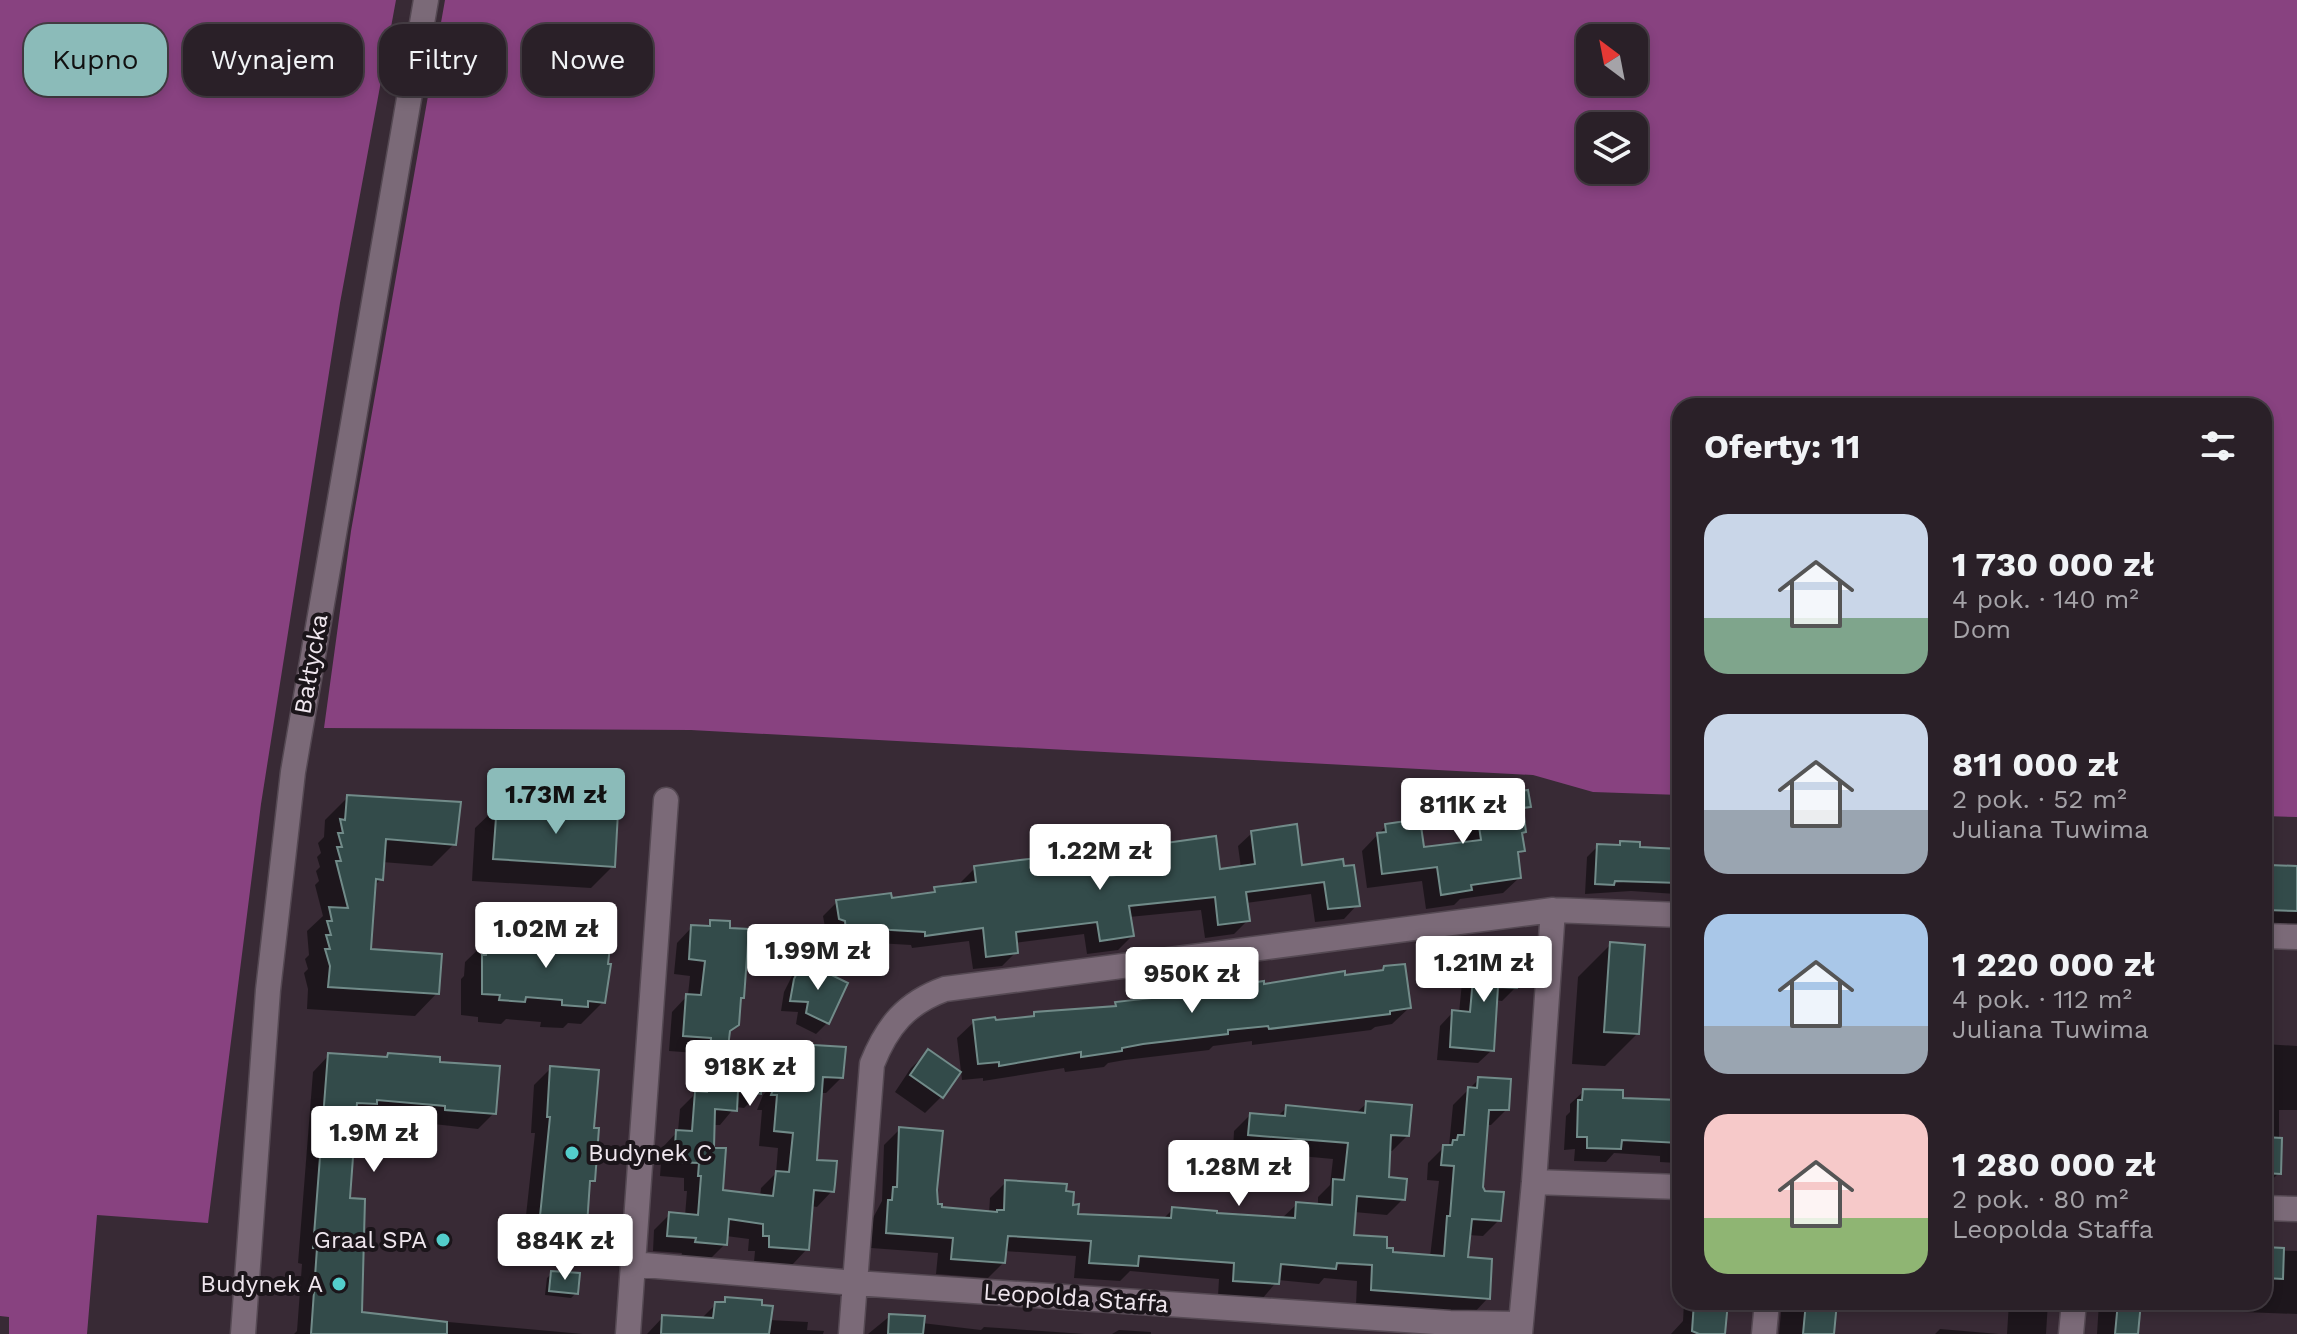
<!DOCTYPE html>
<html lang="pl">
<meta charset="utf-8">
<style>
body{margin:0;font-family:"Work Sans",sans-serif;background:#362d34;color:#f1f3f6;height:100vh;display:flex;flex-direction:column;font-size:30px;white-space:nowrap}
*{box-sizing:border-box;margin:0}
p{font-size:26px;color:#a5a3a8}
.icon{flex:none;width:44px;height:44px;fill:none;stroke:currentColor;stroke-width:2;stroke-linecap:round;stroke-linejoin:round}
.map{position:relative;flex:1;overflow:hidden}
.drawer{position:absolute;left:1672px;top:398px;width:600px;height:912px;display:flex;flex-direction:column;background:#2a2028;border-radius:24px;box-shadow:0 4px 12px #0003,0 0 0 2px #463e45}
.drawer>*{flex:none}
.guide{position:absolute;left:24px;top:24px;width:760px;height:72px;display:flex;gap:16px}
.needle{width:52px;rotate:328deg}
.fabs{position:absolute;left:1576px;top:24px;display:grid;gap:16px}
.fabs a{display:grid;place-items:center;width:72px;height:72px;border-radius:16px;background:#2a2028;box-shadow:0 4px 12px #0003,0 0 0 2px #463e45;font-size:40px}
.price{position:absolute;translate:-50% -68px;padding:0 18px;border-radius:8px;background:#fff;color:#222;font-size:26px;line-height:52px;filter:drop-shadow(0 2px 4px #0008)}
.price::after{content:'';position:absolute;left:50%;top:48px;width:24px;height:18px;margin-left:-12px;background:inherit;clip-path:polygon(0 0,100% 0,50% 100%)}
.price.selected{background:#8bbbb9;color:#111}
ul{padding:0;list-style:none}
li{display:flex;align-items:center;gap:24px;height:200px;padding:0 32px}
li span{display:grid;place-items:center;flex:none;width:224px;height:160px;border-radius:24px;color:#555}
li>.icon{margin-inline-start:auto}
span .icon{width:96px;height:96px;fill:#fffc;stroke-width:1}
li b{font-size:34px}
h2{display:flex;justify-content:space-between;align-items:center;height:96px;padding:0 32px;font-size:34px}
.chip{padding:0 28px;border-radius:24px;background:#2a2028;box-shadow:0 4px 12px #0003,0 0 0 2px #463e45;font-size:28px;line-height:72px}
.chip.selected{background:#8bbbb9;color:#111}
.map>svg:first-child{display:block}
.forest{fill:#884280;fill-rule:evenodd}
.shadow{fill:#0007}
.building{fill:#334b4a;stroke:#718b89;stroke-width:2}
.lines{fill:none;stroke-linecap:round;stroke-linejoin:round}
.minor-casing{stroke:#554953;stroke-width:27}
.minor{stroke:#7b6a78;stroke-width:24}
.poi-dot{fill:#53cdcb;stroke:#1b151a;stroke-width:3}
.labels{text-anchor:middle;stroke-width:8;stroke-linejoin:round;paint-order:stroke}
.street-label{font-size:24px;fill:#efe6ee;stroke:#1b151a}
.poi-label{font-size:24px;fill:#efe6ee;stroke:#1b151a;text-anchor:end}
</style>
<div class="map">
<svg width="2297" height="1334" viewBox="0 0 2297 1334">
<rect width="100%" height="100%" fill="#382a35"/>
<path class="forest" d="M0 0H396L340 303 261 804 208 1223 97 1215 87 1334H9V1317L0 1316Z
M445 0H2297V817L2264 816V406H1680V795L1593 792 1533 775 691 730 324 728 351 531ZM1590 38H1634V82H1590ZM1590 126H1634V170H1590Z"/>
<path class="shadow" d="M348 797 454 844 432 866 382 862 381 879 374 886 369 951 437 993 415 1016 307 1009 308 989 304 973 308 969 305 959 309 955 307 931 323 916 315 885 319 881 316 871 320 867 317 857 321 853 318 843 324 837 325 820Z
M1476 800 1529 806 1522 813 1523 850 1516 857 1519 878 1503 893 1460 899 1454 905 1426 909 1422 881 1367 888 1362 851 1386 826 1422 850 1465 844 1460 816Z
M498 806 613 866 591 888 472 881 475 828Z
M1252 833 1301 867 1342 862 1357 905 1344 919 1315 922 1311 894 1246 903 1248 920 1234 934 1205 938 1201 910 1129 917 1132 936 1118 950 1087 954 1084 934 1015 943 1016 952 1002 966 973 969 969 941 912 948 911 945 859 942 833 945 832 935 826 933 823 916 837 902 890 900 929 895 935 889 962 886 961 882 975 868 1047 871 1094 880 1140 874 1139 861 1152 847 1219 871 1241 868 1238 846Z
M1598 846 1680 851V897H1676V894L1631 891 1585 894 1587 857Z
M2270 867 2297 868V927L2264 926V873Z
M711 922 742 997 739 1001 737 1025 727 1034 724 1066 759 1093 744 1108 735 1107 720 1125H713L712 1149 721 1192 760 1197 761 1188 776 1173 778 1148 759 1146 762 1110H757L763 1095 770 1088V1076L799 1046 841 1078 826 1093H820L815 1162 832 1191 817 1207 811 1206 807 1249 792 1265 754 1262 755 1251H748L749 1239 726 1236 725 1244 710 1259 681 1257 682 1253 653 1251 654 1230 670 1214 685 1216 687 1191H684V1178L660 1176 662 1148 678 1131 680 1109 693 1096 696 1053 669 1051 672 1012 688 995 690 976 674 974 677 943 692 927 705 928Z
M505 936 528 943 563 946 568 941 603 1002 581 1024 568 1023 563 1028 540 1027 541 1022 506 1019 501 1024 478 1022V1017L461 1015V979L464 976 465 962 488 940 500 941Z
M1611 944 1638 1033 1605 1066 1572 1064 1578 977Z
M1476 958 1516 987 1502 1001 1495 1000 1492 1050 1478 1063 1437 1060 1440 1026 1453 1012 1459 1013 1463 972Z
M804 963 827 1023 816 1034 796 1024 798 1012 781 1011 784 992 793 974Z
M1385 968 1409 1008 1392 1024 1375 1027 1371 1030 1252 1045V1041L1213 1046 1209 1050 1125 1060 1108 1063 1104 1067 1065 1072 1064 1068 983 1081V1078L962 1080 957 1038 974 1022 994 1023 1031 1018 1035 1014 1112 1008 1116 1004 1158 999 1162 995 1219 992 1224 988 1262 986 1344 977 1381 972Z
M2264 1044 2297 1046V1110H2279V1173L2264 1187Z
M928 1052 941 1097 925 1113 895 1092 911 1068Z
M329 1055 384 1059 388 1055 438 1063 494 1113 478 1129 362 1116 358 1120H354L348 1200 359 1314 583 1334H294L297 1331 302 1264 298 1263 313 1072Z
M551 1068 592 1130 594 1180 588 1186 584 1239 567 1256H539V1253L522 1252 535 1133H531L534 1085Z
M1479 1079 1507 1109 1491 1125H1485L1480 1187 1499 1220 1483 1236 1468 1235 1466 1259 1488 1298 1473 1314 1356 1305 1357 1281 1324 1278 1319 1284 1278 1280 1262 1299 1218 1296 1219 1279 1130 1271 1120 1281 1074 1278 1076 1256 1004 1251V1262L988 1278 936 1274 938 1253 871 1248 873 1218 882 1201 884 1145 900 1129 936 1206 940 1209 989 1213 990 1198 1006 1182 1064 1193 1076 1215 1162 1220 1173 1209 1215 1215 1281 1219 1297 1204 1318 1206V1197L1330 1185 1333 1159 1233 1150 1234 1131 1250 1115 1277 1117 1287 1107 1355 1114 1367 1103 1407 1136 1392 1151H1388L1387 1179 1403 1199 1387 1215 1354 1212 1352 1236 1391 1254 1430 1257 1439 1181 1427 1180 1428 1163 1444 1147 1449 1146 1453 1105Z
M1584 1091 1621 1100 1680 1102V1159L1677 1163 1660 1162V1156L1614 1153 1606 1162 1574 1161 1575 1149 1564 1150 1566 1116 1570 1112V1104Z
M1680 1244V1284L1674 1283 1677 1247Z
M2264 1250 2297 1251V1314L2165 1309V1302H2264Z
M552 1273 576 1293 571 1298 545 1295 547 1278Z
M726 1299 760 1307 769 1320 808 1322 807 1330 824 1331 823 1334H647L663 1317 700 1320 716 1304H721Z
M1684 1302H1726L1723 1334H1671L1683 1321Z
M1782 1302H1835L1832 1334H1779Z
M2009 1302H2048L2046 1334H2007Z
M2099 1302H2139L2136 1334H2097Z
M890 1316 922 1323 981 1330 984 1327 1085 1334H868Z
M1940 1329 1999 1334H1935Z
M1119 1330 1151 1332V1334H1112Z"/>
<path class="building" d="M1528 790 1531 807 1523 808 1526 832 1522 833 1525 851 1518 852 1521 878 1471 885 1472 890 1441 895 1437 867 1382 874 1377 833 1386 832 1385 824 1420 819 1424 847 1481 840 1475 798Z
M347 795 461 802 456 845 386 839 383 880 376 879 371 949 442 954 439 994 328 987 330 966 325 949H330L326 935H331L327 921H332L329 907 348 908 336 861H341L337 847H342L338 833H343L340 819 345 820Z
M497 804 618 812 615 867 493 859Z
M1297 824 1302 865 1343 859 1344 866 1354 865 1360 906 1328 909 1324 882 1246 892 1250 921 1218 925 1215 897 1129 906 1134 936 1100 941 1097 922 1016 932 1018 953 986 957 983 928 925 936V932L874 929 846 932 845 921 839 919 836 900 891 893 892 898 935 892 934 887 976 882 974 866 1020 860 1046 857 1048 868 1087 854 1088 863 1092 862 1095 878 1154 870 1151 845 1216 836 1220 869 1255 864 1251 831Z
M1620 841 1640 842V847L1680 849V883L1615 881 1614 885 1595 884 1597 844 1620 845Z
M2269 865 2297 866V911L2267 910Z
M710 920 730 921V928L749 929 744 998H741L739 1025 730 1031 726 1064 740 1065V1074L763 1076 761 1094 738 1091 737 1111 715 1109 714 1148H726L723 1190 773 1196 776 1171 789 1172 793 1133 774 1131 777 1095H771L778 1077H785V1059L797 1060 798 1044 846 1047 843 1078 823 1077 817 1160 837 1161 835 1184 834 1192 814 1190 809 1250 769 1247V1236H763V1224L729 1219 727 1245 695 1242 696 1238 667 1236 669 1212 698 1215 701 1176H698L699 1163 674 1162 676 1130 692 1131 695 1091 707 1092 711 1038 683 1036 686 994 701 995 705 961 689 959 691 925 710 926Z
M504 934 530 936V941L566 944 567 939 593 941V946L610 947 608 964H611L605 1003 588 1001V1007L562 1005V1000L526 997 525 1002 499 1000 500 995 482 994V955H486L487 938 504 939Z
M1610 942 1645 945 1639 1034 1604 1032Z
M1475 956 1520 959 1517 988 1498 987 1494 1051 1450 1047 1452 1010 1470 1012Z
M803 961 848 983 829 1024 806 1013 808 1002 790 1001 794 979Z
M1405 964 1411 1008 1390 1011V1014L1269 1029 1268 1026 1228 1030V1034L1143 1044 1122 1048V1051L1081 1057V1052L999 1066V1062L978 1064 973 1020 995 1017 996 1020 1034 1016V1012L1116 1006 1115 1002 1162 997 1161 993 1223 990 1222 986 1233 980 1249 978 1250 983 1264 981V984L1345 971V975L1383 970 1384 966Z
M928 1049 961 1072 943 1098 910 1075Z
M328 1053 387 1057 388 1053 440 1057V1062L500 1066 496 1114 445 1110V1106L377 1100V1104L357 1103 350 1198 365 1199 362 1312 447 1322V1334H311L317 1248H313Z
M550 1066 599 1070 594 1128H599L595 1181H590L586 1240H554L555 1237 538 1236 550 1117H547Z
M1478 1077 1511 1079 1509 1110H1489L1483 1187 1485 1191 1504 1192 1501 1221 1472 1219 1468 1257 1492 1259 1490 1299 1371 1290 1372 1265 1337 1263 1336 1269 1281 1264 1279 1284 1233 1281 1234 1263 1139 1256 1138 1266 1089 1263 1091 1241 1008 1236 1005 1263 951 1259 953 1238 886 1233 888 1200H892L893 1187H897L899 1127 943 1131 937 1190 938 1204H942V1207L997 1212V1210H1004L1005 1180 1067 1184 1066 1191 1074 1192 1073 1205 1079 1204 1078 1214 1171 1218 1172 1207 1217 1211V1213L1295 1218 1296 1202 1332 1205 1333 1179 1344 1180 1348 1143 1248 1135 1250 1113 1285 1116 1286 1105 1365 1113 1366 1101 1412 1105 1409 1136 1391 1135 1389 1177 1407 1179 1405 1200 1357 1196 1354 1235 1387 1237V1248H1393V1252L1444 1256 1447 1216H1450L1454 1166 1441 1165 1443 1145H1452L1453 1140H1457L1458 1135H1464L1468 1087 1477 1088Z
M1583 1089 1623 1090V1098L1680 1100V1143L1622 1140 1621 1149 1587 1148V1137H1577L1578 1100H1582Z
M2264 1137 2282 1138 2281 1174 2264 1173Z
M2264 1247 2284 1248 2283 1279 2264 1278Z
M551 1271 580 1273 578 1294 549 1291Z
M725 1297 762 1300V1305L773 1306 769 1334H661L662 1315 713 1318 715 1302H725Z
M1694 1302H1728L1725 1334H1699L1692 1331Z
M1806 1302H1837L1834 1334H1803Z
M2118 1302H2141L2138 1334H2115Z
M889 1314 925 1316 923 1334H888Z"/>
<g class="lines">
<g class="minor-casing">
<path id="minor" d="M2264 936 2297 937
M1534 1182 1680 1187
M2264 1208 2297 1209
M632 1264 855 1283 1450 1323 1520 1324
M243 1334 268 990 293 772 426 0
M628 1334 666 800
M851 1334 872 1064C887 1026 906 1003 945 989L1553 910 1680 915
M1520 1334 1534 1182 1553 910
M1764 1334 1767 1302
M2071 1334 2074 1302"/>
</g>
<use href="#minor" class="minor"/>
</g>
<g class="poi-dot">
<circle cx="572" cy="1153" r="8"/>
<circle cx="443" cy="1240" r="8"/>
<circle cx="339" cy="1284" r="8"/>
</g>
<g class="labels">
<g class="street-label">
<text transform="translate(311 664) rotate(-80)" y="8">Bałtycka</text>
<text transform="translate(1076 1298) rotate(4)" y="8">Leopolda Staffa</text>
</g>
<g class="poi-label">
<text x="588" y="1161" text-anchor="start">Budynek C</text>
<text x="427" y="1248">Graal SPA</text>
<text x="323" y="1292">Budynek A</text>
</g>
</g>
</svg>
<div class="fabs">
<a><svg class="needle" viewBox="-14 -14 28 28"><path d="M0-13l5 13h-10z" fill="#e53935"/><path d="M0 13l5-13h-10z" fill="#a5a3a8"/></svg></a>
<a><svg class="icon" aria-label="layers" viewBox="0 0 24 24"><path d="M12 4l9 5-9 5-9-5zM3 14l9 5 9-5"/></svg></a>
</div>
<b class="price selected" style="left:556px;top:836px">1.73M zł</b>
<b class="price" style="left:1463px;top:846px">811K zł</b>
<b class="price" style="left:1100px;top:892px">1.22M zł</b>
<b class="price" style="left:546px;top:970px">1.02M zł</b>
<b class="price" style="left:818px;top:992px">1.99M zł</b>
<b class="price" style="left:1484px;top:1004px">1.21M zł</b>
<b class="price" style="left:1192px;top:1015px">950K zł</b>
<b class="price" style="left:750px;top:1108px">918K zł</b>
<b class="price" style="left:374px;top:1174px">1.9M zł</b>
<b class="price" style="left:1239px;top:1208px">1.28M zł</b>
<b class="price" style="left:565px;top:1282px">884K zł</b>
<div class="guide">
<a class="chip selected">Kupno</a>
<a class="chip">Wynajem</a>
<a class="chip">Filtry</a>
<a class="chip">Nowe</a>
</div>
<section class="drawer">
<h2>Oferty: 11<svg class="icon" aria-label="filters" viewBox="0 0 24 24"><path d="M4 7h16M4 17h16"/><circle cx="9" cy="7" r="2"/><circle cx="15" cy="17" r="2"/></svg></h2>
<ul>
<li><span style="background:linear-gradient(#c9d6e8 65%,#7fa58c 0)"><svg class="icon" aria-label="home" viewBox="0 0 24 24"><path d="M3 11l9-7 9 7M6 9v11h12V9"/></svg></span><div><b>1 730 000 zł</b><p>4 pok. · 140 m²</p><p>Dom</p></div></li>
<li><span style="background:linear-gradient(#c9d6e8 60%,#9aa5b1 0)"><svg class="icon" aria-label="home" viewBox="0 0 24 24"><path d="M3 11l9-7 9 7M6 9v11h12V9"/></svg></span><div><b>811 000 zł</b><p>2 pok. · 52 m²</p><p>Juliana Tuwima</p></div></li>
<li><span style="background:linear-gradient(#a9c7e8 70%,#9aa5b1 0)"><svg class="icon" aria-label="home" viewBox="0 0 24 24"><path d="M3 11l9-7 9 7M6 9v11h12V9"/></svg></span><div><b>1 220 000 zł</b><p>4 pok. · 112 m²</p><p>Juliana Tuwima</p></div></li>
<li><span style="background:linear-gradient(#f6c9c9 65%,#8fb573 0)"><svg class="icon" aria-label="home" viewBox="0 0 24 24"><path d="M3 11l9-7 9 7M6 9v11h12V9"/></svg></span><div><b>1 280 000 zł</b><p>2 pok. · 80 m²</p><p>Leopolda Staffa</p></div></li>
</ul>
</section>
</div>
